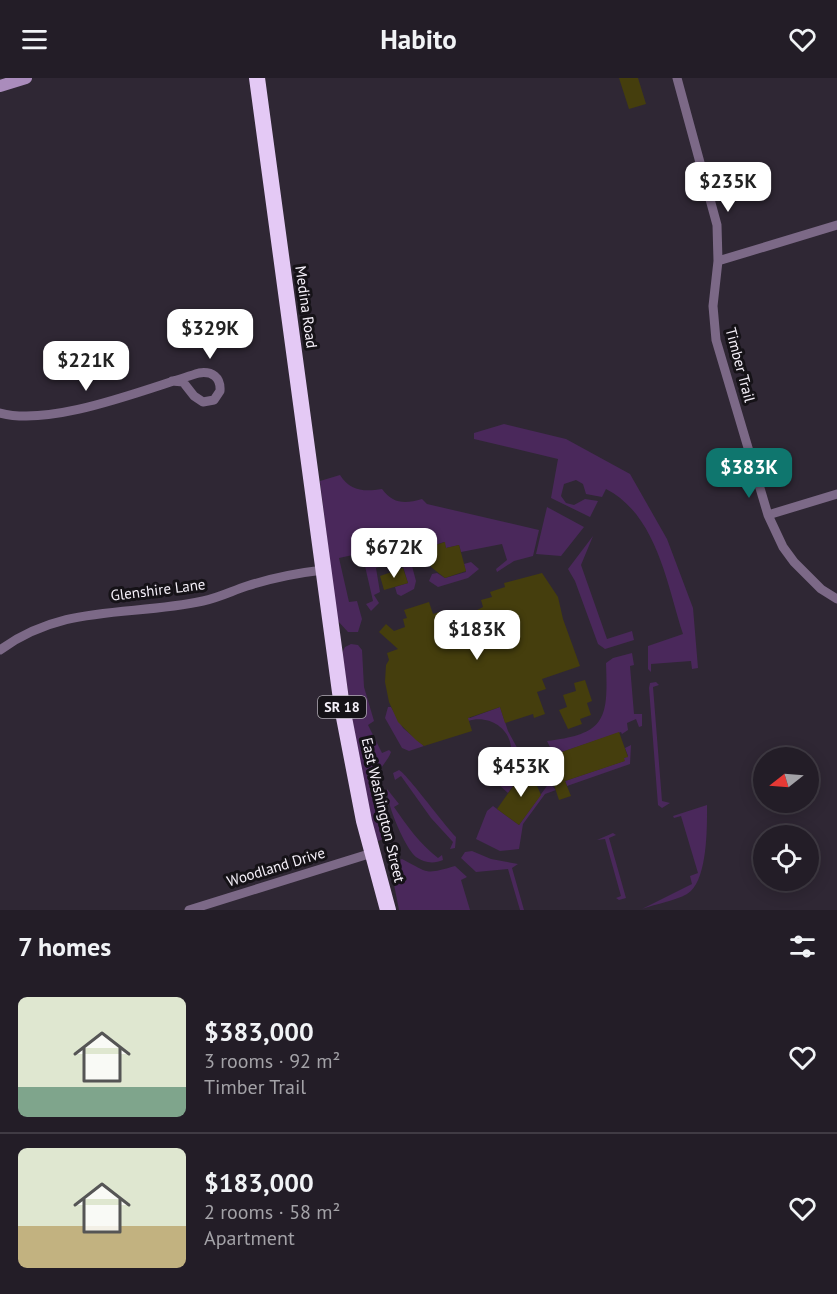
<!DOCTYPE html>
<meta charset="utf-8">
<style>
body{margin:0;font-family:"PT Sans",sans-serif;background:#2f2a33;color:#f1f3f6;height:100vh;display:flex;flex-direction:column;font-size:22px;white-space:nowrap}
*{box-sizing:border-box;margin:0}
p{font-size:20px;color:#a3a2a7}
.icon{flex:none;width:33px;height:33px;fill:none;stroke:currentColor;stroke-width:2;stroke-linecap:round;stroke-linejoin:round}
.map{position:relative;height:832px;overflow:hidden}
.sheet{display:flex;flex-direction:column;background:#231d27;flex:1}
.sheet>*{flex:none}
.needle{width:39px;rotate:253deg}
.buttons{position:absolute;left:753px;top:669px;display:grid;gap:12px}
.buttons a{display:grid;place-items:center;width:66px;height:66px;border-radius:50%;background:#231d27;box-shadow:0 3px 15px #0003,0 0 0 2px #403b44;font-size:30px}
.price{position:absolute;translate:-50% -51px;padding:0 14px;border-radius:12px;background:#fff;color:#222;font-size:20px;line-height:39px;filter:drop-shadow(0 2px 3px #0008)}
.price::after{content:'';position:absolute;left:50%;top:36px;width:18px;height:14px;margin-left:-9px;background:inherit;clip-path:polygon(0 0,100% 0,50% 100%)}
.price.on{background:#0f766e;color:#fff}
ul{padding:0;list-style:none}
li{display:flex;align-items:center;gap:18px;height:150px;padding:0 18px}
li+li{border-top:2px solid #403b44}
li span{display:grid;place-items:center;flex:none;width:168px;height:120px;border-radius:9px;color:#555}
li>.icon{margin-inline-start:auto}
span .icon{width:72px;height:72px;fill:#fffc;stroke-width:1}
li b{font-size:26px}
h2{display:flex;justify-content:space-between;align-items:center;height:72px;padding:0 18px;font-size:26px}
header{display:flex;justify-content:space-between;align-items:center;height:78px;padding:0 18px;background:#231d27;font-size:27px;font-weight:700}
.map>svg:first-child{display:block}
.green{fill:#4a285b}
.building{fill:#453e0d}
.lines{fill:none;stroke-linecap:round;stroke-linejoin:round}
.street{stroke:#7c6987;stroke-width:9}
.secondary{stroke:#aa8cbc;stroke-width:12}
.highway{stroke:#e4c9f5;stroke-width:16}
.labels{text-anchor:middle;stroke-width:6;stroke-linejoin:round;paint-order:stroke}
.shield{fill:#151217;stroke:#b2adb5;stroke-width:1.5}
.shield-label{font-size:14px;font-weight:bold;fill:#f5f0f9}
.street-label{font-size:15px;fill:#f5f0f9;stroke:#151217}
</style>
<header><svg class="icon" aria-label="menu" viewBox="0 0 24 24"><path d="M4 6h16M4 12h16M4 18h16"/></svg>Habito<svg class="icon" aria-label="heart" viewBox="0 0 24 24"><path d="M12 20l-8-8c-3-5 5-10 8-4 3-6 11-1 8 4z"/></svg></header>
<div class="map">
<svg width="837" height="832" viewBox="0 0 837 832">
<rect width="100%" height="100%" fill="#2f2734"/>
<path class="green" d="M504 346 566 361 630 396 667 461 693 530 698 590 692 591 691 583 651 586V594L648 591V568L683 556C667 507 657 437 606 411L602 419 586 416 583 406 576 402 564 406 561 418 566 425 574 427 585 421 598 423 590 439 551 420 558 381 474 361V355Z
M340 397C350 413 364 414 382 411 393 426 405 426 422 421L427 426 539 452 533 478 514 483 497 494 496 491 507 482 502 466 461 474 459 467 446 470 444 464 423 471 427 483 417 486 413 472 408 473 416 503 414 511 401 518 397 516 395 509 408 505 401 482 376 490 380 514 374 517 379 525 371 533 366 526 373 523 362 475 339 480 349 524 357 523 362 541 358 554H348L337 542 320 403Z
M547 429 584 449 561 478 536 476Z
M593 458 581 487 607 561 632 553 634 562 605 571 598 566 575 503 568 491Z
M471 484 479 491 468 500 438 509 429 503 432 496 437 495 445 500 466 494 464 486Z
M351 566 358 567 362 572 364 609 374 643 368 647 382 675 389 672 391 674C389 681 382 687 379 694 368 716 383 735 388 755L385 761 377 763 366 726 342 575 345 569Z
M632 575 634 587 630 588 634 636H642V648L639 649 636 641 627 645 628 652 622 656 621 654 556 676 541 675 540 672 550 669 547 663C607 656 608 640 606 585L613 580Z
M656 604 659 607 653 609 662 723 670 725 662 730 658 727 649 610 650 605Z
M388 629H391L403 650 424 668 409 673 402 670 385 640Z
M500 629 508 653 527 688 508 715 499 707C502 697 510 688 511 677 514 652 490 636 468 643L467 638 470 640Z
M631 667 630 686 567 708 565 703 624 683V680L628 678 625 670Z
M399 692C406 695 445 748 456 759L455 770 450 771 453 764 431 740 401 698 395 702 393 695Z
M549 705 556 712 545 716 523 746 519 771 500 773 476 761 487 733 493 728 519 747Z
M387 711 399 726 394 729C407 748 420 766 438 780L442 777 443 782C434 786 424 785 416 779 405 770 386 725 387 711Z
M707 727C707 749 708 803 687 816 675 823 655 826 642 831L692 806 690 798 698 795 681 738 674 740 673 738Z
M613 755 616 757 609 760 626 820 619 822 616 820 621 818 605 761 597 762Z
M472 773 491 781 518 786 512 790 524 832H520L508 791 476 794 461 780 465 774Z
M402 781C429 795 424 797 455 788L467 799 461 802 470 832H399L390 786Z"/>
<path class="building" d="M619 0H638L646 26 629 31Z
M445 464 446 470 459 467 466 493 445 500 431 489 423 471Z
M403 490 408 505 384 512 380 498Z
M542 495 558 519 563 541 580 588 542 601 546 611 537 614 545 636 534 640 533 636 505 645 500 629 468 640 472 653 424 668 416 662 398 644 389 624 385 604 386 587 389 582 387 575 398 571 379 554 386 546 394 553 405 549 403 541 407 540 404 532 429 524 433 536 439 534 442 545 471 535 483 529 481 522 492 519 490 514 505 509 504 505Z
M585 602 592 623 587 625 591 637 580 641 582 646 568 651 559 632 567 629 563 617 576 613 574 605Z
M619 654 628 679 624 680 625 683 565 703 571 718 559 722 552 701 547 708 537 676 550 672H555L556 676Z
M528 687 541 717 519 747 497 731Z"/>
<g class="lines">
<path class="street" d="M677 0 717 147 718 183 713 228 716 262 768 437 783 469 794 484 821 511 837 521
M718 183 837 147
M0 335C53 349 145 311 199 295 212 293 221 299 220 313L214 322 203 324 194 318 183 304 172 303
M768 437 837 416
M0 572C65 525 130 539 203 523 218 520 232 513 247 508 272 500 297 495 323 492
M189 832 372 775"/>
<path class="secondary" d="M0 8 26 0"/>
<path class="highway" d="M257 0 342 629 364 743 388 832"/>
</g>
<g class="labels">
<rect class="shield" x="318" y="618" width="48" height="22" rx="4.5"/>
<g class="shield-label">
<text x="342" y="634">SR 18</text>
</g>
<g class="street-label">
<text transform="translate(306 229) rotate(82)" y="5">Medina Road</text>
<text transform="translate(740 287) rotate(75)" y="5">Timber Trail</text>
<text transform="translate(158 512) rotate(-7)" y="5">Glenshire Lane</text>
<text transform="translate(383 732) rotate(77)" y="5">East Washington Street</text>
<text transform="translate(276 789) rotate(-17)" y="5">Woodland Drive</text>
</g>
</g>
</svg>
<div class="buttons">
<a><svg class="needle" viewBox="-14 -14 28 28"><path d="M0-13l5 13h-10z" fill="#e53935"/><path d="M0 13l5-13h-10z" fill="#a3a2a7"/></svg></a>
<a><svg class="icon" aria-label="locate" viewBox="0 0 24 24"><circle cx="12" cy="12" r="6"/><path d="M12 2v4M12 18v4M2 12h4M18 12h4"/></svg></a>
</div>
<b class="price" style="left:728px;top:135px">$235K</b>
<b class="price" style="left:210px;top:282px">$329K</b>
<b class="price" style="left:86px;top:314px">$221K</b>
<b class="price on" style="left:749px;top:421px">$383K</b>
<b class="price" style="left:394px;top:501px">$672K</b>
<b class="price" style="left:477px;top:583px">$183K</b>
<b class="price" style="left:521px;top:720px">$453K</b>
</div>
<section class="sheet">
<h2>7 homes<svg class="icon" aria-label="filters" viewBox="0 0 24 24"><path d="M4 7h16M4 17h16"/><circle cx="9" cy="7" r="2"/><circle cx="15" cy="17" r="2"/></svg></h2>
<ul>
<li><span style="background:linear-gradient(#dfe7d0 75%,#7fa58c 0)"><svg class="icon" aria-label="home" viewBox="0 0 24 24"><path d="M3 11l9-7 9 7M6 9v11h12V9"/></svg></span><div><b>$383,000</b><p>3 rooms · 92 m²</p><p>Timber Trail</p></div><svg class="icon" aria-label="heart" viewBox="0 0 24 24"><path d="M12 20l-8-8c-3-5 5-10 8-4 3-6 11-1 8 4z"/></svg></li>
<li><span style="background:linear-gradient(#dfe7d0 65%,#c2b280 0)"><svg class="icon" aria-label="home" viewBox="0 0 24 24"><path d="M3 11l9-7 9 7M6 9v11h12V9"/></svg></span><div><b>$183,000</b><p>2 rooms · 58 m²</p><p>Apartment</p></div><svg class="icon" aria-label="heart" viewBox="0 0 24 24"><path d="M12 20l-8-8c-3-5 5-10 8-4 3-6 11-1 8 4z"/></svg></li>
</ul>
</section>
